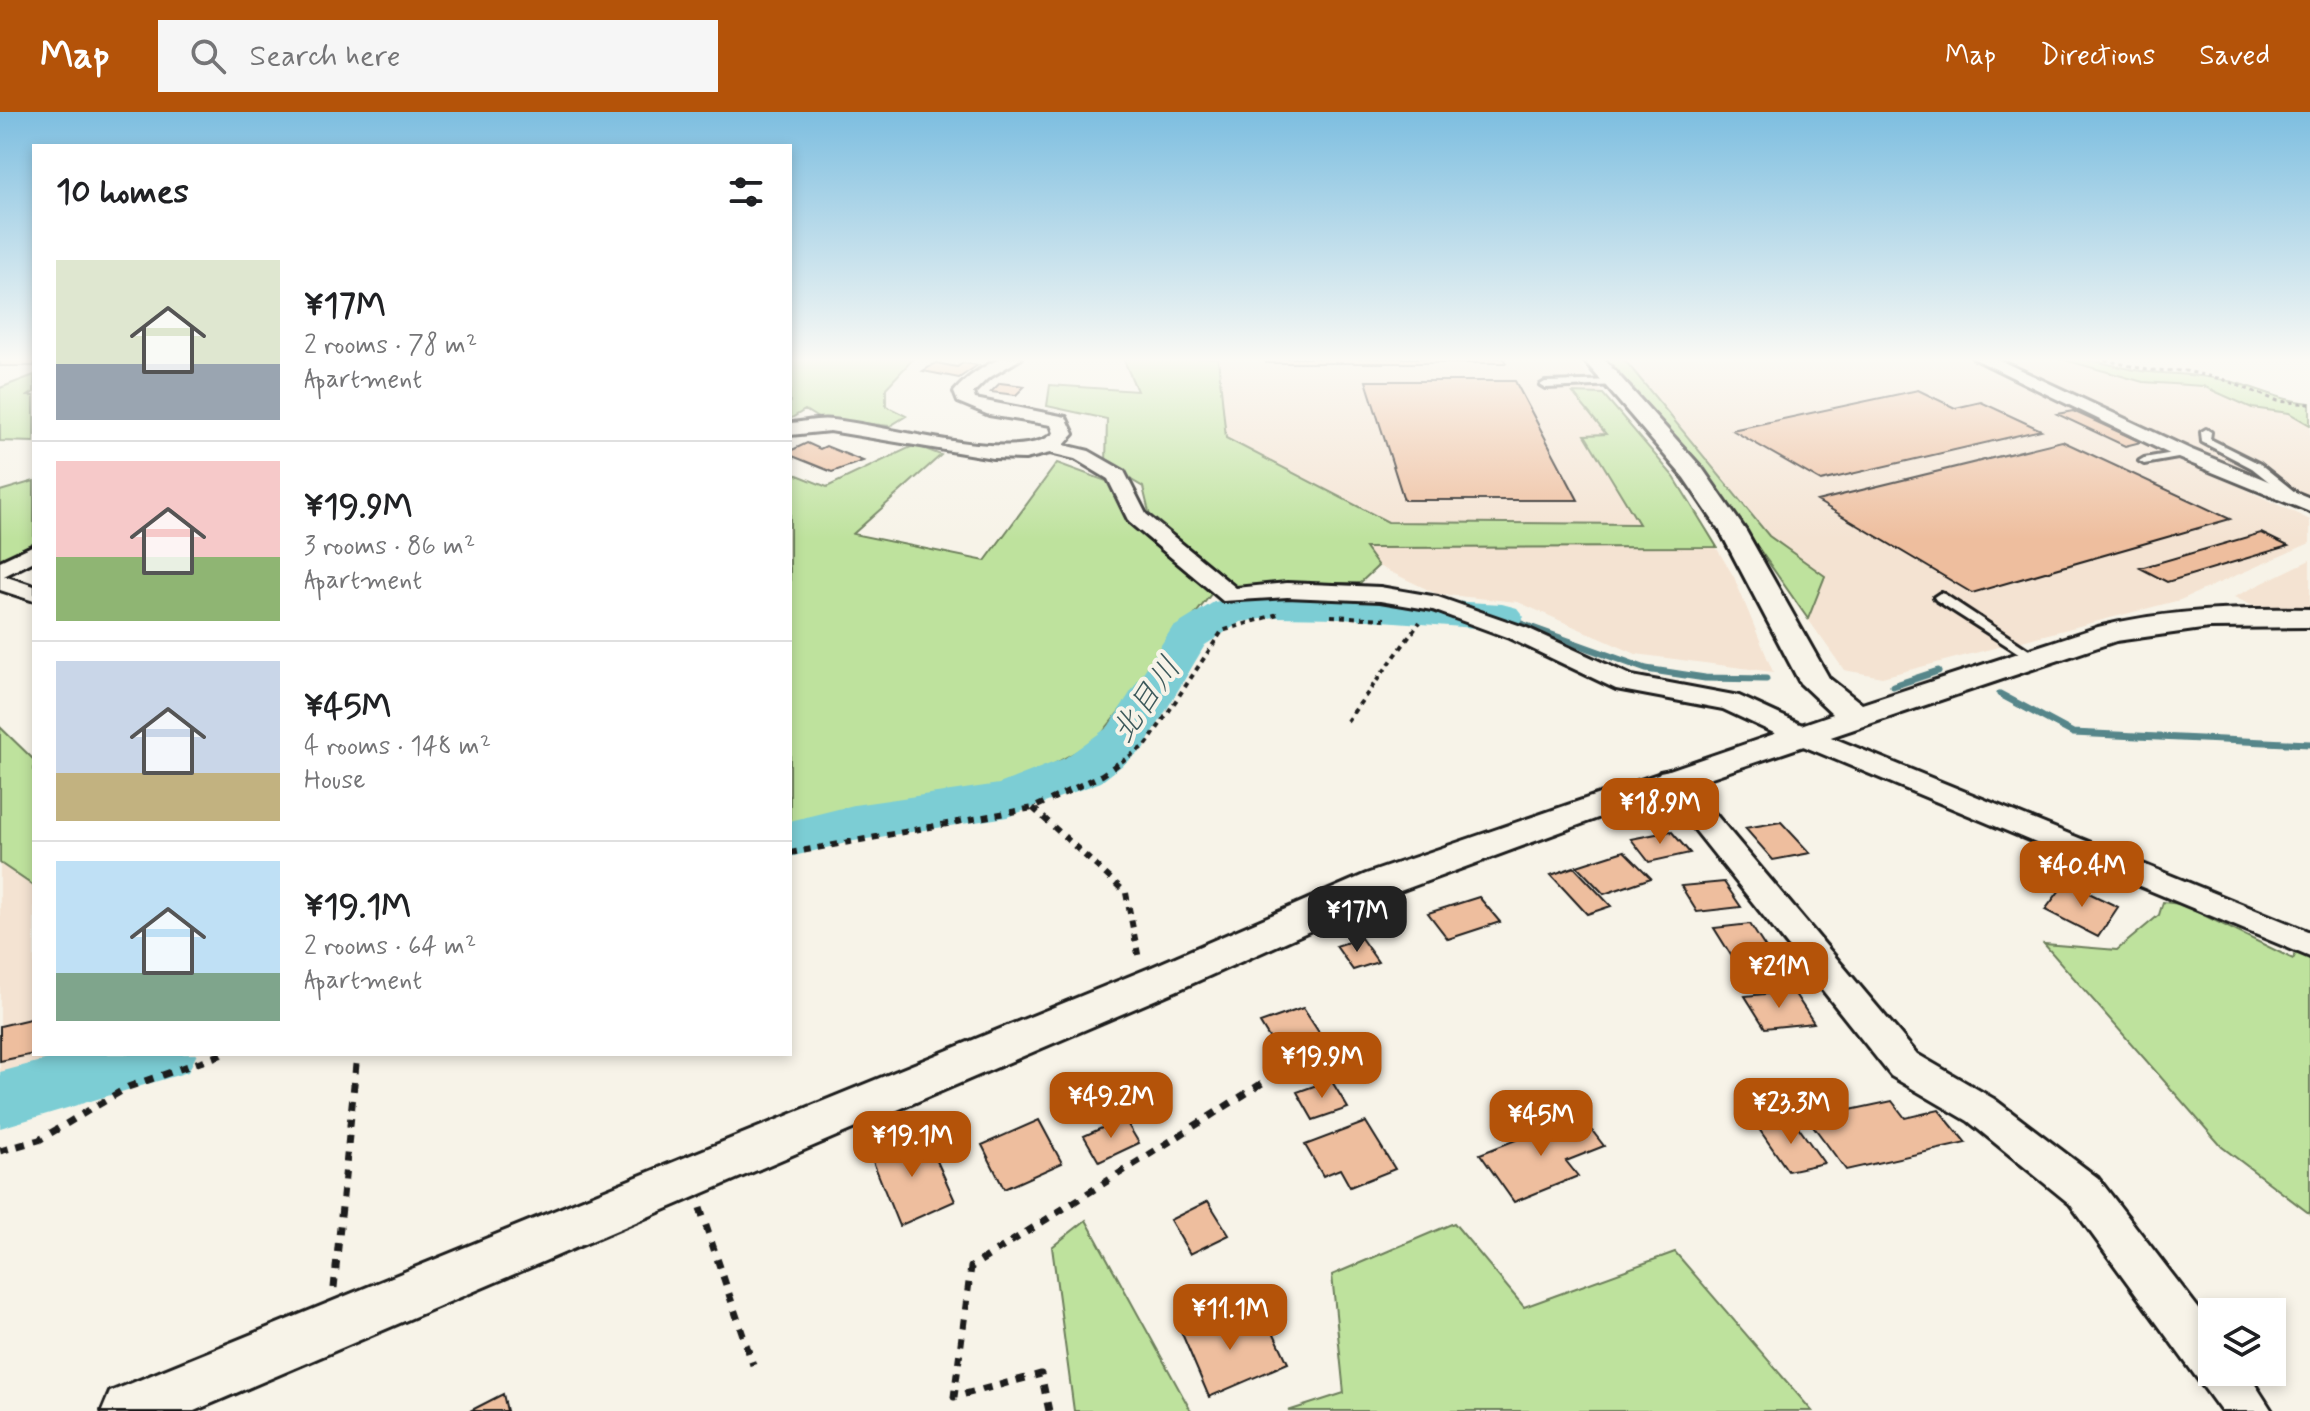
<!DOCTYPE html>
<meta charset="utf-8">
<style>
body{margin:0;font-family:Mynerve,"Klee One",sans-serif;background:#f6f6f6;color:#202124;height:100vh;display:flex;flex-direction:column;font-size:30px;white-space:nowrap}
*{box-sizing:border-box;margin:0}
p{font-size:26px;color:#757577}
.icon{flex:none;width:44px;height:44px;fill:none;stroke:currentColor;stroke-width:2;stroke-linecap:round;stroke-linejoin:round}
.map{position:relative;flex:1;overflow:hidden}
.drawer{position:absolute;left:32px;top:32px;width:760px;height:912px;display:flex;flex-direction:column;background:#fff;border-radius:0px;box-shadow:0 4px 12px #0003}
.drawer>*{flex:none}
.controls{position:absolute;left:2198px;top:1186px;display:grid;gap:16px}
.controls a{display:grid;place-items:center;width:88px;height:88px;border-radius:0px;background:#fff;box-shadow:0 4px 12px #0003;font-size:40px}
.price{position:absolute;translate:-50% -68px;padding:0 18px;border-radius:16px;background:#b45309;color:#fff;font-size:26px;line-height:52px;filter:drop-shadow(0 2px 4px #0008)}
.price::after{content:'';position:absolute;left:50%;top:48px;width:24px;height:18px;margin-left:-12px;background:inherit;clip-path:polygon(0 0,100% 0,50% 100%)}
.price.current{background:#222;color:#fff}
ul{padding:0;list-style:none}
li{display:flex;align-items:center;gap:24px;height:200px;padding:0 24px}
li+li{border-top:2px solid #e0e0e0}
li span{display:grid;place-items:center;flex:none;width:224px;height:160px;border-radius:0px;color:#555}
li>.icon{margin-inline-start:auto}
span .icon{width:96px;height:96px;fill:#fffc;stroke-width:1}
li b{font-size:34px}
h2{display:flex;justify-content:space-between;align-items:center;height:96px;padding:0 24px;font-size:34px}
header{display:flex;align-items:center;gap:48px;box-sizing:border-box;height:112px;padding:0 40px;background:#b45309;color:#fff}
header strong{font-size:38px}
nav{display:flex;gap:44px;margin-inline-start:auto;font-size:28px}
.search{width:560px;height:72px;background:#f6f6f6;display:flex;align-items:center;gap:20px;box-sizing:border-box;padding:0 28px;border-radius:0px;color:#757577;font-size:30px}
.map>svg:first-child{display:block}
.built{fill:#f4e3d2}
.green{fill:#bee29d;stroke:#6d7f5c;stroke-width:2}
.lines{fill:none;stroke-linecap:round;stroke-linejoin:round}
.stream{stroke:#56868a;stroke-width:7}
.river{fill:#7ccdd4;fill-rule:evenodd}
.building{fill:#eebe9e;stroke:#1c1c1c;stroke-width:2}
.service-casing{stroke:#1c1c1c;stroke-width:6}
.minor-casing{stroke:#1c1c1c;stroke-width:6}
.tertiary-casing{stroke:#1c1c1c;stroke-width:6}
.path-far3{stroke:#1c1c1c;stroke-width:3;stroke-dasharray:4 4;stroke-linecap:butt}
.path-far2{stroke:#1c1c1c;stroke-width:4;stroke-dasharray:5 5;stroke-linecap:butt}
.path-far1{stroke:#1c1c1c;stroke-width:6;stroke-dasharray:7 7;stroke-linecap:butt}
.path{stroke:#1c1c1c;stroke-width:7;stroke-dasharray:9 9;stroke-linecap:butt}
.service{fill:#f7f3e8;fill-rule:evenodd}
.minor{fill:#f7f3e8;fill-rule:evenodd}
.tertiary{fill:#f7f3e8;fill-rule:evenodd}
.labels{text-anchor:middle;stroke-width:8;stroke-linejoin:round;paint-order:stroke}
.water-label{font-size:32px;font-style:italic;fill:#3e5a5c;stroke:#f7f3e8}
</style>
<header>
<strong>Map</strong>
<div class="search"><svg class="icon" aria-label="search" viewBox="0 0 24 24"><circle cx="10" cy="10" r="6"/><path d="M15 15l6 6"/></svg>Search here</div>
<nav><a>Map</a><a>Directions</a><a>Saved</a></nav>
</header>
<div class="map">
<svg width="2310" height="1299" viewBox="0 0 2310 1299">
<rect width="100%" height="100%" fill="#f7f3e8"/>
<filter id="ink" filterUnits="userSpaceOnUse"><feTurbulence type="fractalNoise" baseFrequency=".0125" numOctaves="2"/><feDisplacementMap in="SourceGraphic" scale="16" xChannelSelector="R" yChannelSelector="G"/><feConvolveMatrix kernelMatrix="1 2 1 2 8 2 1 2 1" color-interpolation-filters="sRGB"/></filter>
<g filter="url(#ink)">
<path class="built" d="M1218 246H1573L1674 365 1734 465 1773 560 1636 542 1518 490 1437 482 1378 454 1364 436 1388 410 1226 326Z
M1623 246H1970L2310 408V431L2180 488 1882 565 1844 558 1779 466 1700 341Z
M1998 246H2058L2143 270 2203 274 2252 295 2289 301 2310 313V388L2186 336Z
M2310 448V498L2255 495 2234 485Z
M0 751 34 774V942H107L0 963Z"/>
<path class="green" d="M790 246H914L886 276V294L906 304 890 314 818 306 805 298 790 307Z
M1123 246H1218L1226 326 1388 410 1639 412 1585 323 1606 322 1573 281 1603 282 1674 365 1717 435 1365 436 1378 454 1360 471H1301L1212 481 1096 629 1012 675 850 704 790 721V360L827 375 915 333 941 343 853 422 985 449 1057 351 1109 370 1124 402 1149 400 1143 375 1106 353 1107 307 1047 294 1050 273 1137 279Z
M1605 246H1623L1769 424 1825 464 1808 507 1706 361Z
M2058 246C2093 245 2116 256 2148 260 2178 262 2204 263 2233 270 2260 277 2282 289 2310 291V313L2289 301 2252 296 2203 274 2143 270Z
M34 263V280L28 284H34V330L0 329V276Z
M34 369V430L0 450V379Z
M0 615 34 648V774L0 751Z
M2163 790 2181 792 2293 847 2310 817V1102L2222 1035 2044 832 2117 838 2159 803Z
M1086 1108 1191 1299H1074L1052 1135Z
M1454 1111 1524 1195 1675 1140 1812 1299H1288L1344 1281 1332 1163Z"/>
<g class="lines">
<path class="stream" d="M1502 505 1646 557 1705 566 1766 567
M1893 574 1938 559
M2000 582 2073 621 2310 632"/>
<path class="river" d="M1275 479 1502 492 1517 496 1524 505 1517 514 1502 518 1342 506 1275 505 1241 510 1205 533 1143 637 1101 670 1007 705 854 729 790 745V709L854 693 999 672 1065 646 1108 615 1172 516 1214 490Z
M67 942H197L188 960 0 1016V960Z"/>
</g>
<path class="building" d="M1265 246H1503L1506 251H1266Z
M0 247H34V254H0Z
M936 251 957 255 963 251 978 253 959 266 923 259Z
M1366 269H1515L1578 388H1404Z
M1000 271 1025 274 1016 283 991 280Z
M1918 278 1955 296 1981 290 2041 318 1821 369 1732 318Z
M2073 299 2141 330 2125 334 2057 302Z
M2062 329 2230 407 1972 481 1817 389Z
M807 331 820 337 826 334 863 349 832 360 790 343V339Z
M2261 421 2288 434 2167 470 2140 456Z
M1781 710 1810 741 1773 748 1745 716Z
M1671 719 1690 741 1649 750 1631 727Z
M1624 739 1651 766 1604 782 1577 754Z
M1574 755 1611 794 1587 802 1551 763Z
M1724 770 1741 795 1697 800 1681 774Z
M2066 770 2118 795 2098 825 2045 798Z
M1479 785 1500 810 1448 827 1428 801Z
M1750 812 1776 852 1739 856 1714 816Z
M1361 826 1378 850 1353 858 1336 834Z
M1793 879 1814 911 1765 916 1745 884Z
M1303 896 1320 922 1276 937 1260 911Z
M34 906V942L0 949V914Z
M1331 968 1348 996 1313 1008 1297 980Z
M1892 989 1905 1006 1939 998 1966 1031 1846 1058 1808 1007Z
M1580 1003 1604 1034 1566 1049 1578 1064 1514 1090 1480 1042Z
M1124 1006 1139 1031 1099 1050 1084 1024Z
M1039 1008 1062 1051 1004 1077 982 1033Z
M1794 1009 1824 1051 1788 1059 1759 1017Z
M1366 1010 1395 1057 1350 1075 1340 1057 1323 1064 1305 1033Z
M924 1020 955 1089 899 1114 870 1042Z
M1208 1089 1229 1123 1190 1142 1170 1108Z
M1212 1197 1224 1224 1267 1207 1288 1251 1209 1285 1177 1210Z
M503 1282 507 1299H470Z"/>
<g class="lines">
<g class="service-casing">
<path id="service" d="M1615 268 1620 271 1618 273 1545 276 1540 273 1545 270Z
M2206 317 2211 320 2210 327 2260 352 2300 384V388H2292L2252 356 2202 330 2201 320Z
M2185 339 2190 342 2189 344 2144 352 2139 349 2144 346Z
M1940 481 1944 482 2041 546 2035 550 2031 549 1936 488 1934 485Z"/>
</g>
<g class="minor-casing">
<path id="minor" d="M1001 246H1022L987 267 973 281 975 287 1066 305 1074 322 1064 333 1089 339 1124 359 1146 402 1236 476 1287 471 1380 475 1438 485 1527 516 1632 564 1739 584 1811 617 2310 820V845L1791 629 1723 597 1616 577 1509 526 1433 498 1380 489 1287 485 1223 489 1129 410 1108 367 1075 347 1050 341 1025 347 993 346 830 319 790 323V311C804 310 819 306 833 308 883 312 1017 354 1054 321L1051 313 989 303 958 290 954 280C967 264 983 255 1001 246Z
M1973 246H1995L2192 338 2310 386V400L2178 346Z
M34 433V449L4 464 34 474V489L0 478V449Z
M1670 658 1680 660 1917 942 1994 987 2098 1066 2212 1214V1260H2247L2272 1299H2221L2070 1092 1968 1009 1891 964 1660 674 1656 667 1660 660Z"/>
</g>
<g class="tertiary-casing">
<path id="tertiary" d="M1582 246H1603L1702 356 1746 419 1829 566 1862 592 2098 515C2168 497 2239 496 2310 497V515L2209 516 2116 529 1682 675 1392 782 1180 877 194 1299H102L110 1280 1152 855 1366 762 1833 602 1800 571 1720 419 1684 366Z"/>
</g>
<path class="path-far3" d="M2097 246 2148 258 2186 259 2222 267 2278 289 2310 292"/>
<path class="path-far2" d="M1331 504 1385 507
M1347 609 1420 510
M1121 650 1147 632 1222 519 1281 501"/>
<path class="path-far1" d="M1033 696 1126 781 1139 847
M790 741 1033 696 1102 663 1124 648"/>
<path class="path" d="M0 1039 39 1028 128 975 223 942
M700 1096 753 1253
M334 1176 357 942
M1049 1299 1041 1262 954 1285 971 1155 1264 970"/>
<use href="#service" class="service"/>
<use href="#minor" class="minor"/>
<use href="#tertiary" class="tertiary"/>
</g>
</g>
<linearGradient id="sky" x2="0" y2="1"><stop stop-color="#7dbee0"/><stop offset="0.58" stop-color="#fbfaf5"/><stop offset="1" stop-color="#fbfaf5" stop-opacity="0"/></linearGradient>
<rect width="2310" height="427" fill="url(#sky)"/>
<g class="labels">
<g class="water-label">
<text transform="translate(1145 587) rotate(-55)" y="11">北目川</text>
</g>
</g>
</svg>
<div class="controls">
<a><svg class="icon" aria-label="layers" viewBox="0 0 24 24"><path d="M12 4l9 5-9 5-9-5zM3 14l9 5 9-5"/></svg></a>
</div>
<b class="price" style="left:1660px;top:734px">¥18.9M</b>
<b class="price" style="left:2082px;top:797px">¥40.4M</b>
<b class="price current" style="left:1357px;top:842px">¥17M</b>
<b class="price" style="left:1779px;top:898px">¥21M</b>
<b class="price" style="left:1322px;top:988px">¥19.9M</b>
<b class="price" style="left:1111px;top:1028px">¥49.2M</b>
<b class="price" style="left:1791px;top:1034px">¥23.3M</b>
<b class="price" style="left:1541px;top:1046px">¥45M</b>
<b class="price" style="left:912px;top:1067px">¥19.1M</b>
<b class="price" style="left:1230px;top:1240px">¥11.1M</b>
<section class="drawer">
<h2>10 homes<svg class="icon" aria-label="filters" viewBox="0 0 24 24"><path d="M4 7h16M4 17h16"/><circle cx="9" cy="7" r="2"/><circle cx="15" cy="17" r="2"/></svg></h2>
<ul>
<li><span style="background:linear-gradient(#dfe7d0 65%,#9aa5b1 0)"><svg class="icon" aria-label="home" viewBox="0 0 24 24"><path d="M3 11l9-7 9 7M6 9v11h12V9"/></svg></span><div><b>¥17M</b><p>2 rooms · 78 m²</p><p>Apartment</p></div></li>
<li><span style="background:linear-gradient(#f6c9c9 60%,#8fb573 0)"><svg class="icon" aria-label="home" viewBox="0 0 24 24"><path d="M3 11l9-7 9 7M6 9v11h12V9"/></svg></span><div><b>¥19.9M</b><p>3 rooms · 86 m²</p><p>Apartment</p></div></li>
<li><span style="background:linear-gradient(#c9d6e8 70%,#c2b280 0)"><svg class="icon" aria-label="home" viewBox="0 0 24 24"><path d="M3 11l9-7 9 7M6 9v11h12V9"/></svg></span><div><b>¥45M</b><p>4 rooms · 148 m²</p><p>House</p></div></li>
<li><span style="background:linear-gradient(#bfe0f5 70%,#7fa58c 0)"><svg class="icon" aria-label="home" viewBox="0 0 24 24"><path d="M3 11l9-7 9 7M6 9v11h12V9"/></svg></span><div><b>¥19.1M</b><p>2 rooms · 64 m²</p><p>Apartment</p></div></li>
</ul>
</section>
</div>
